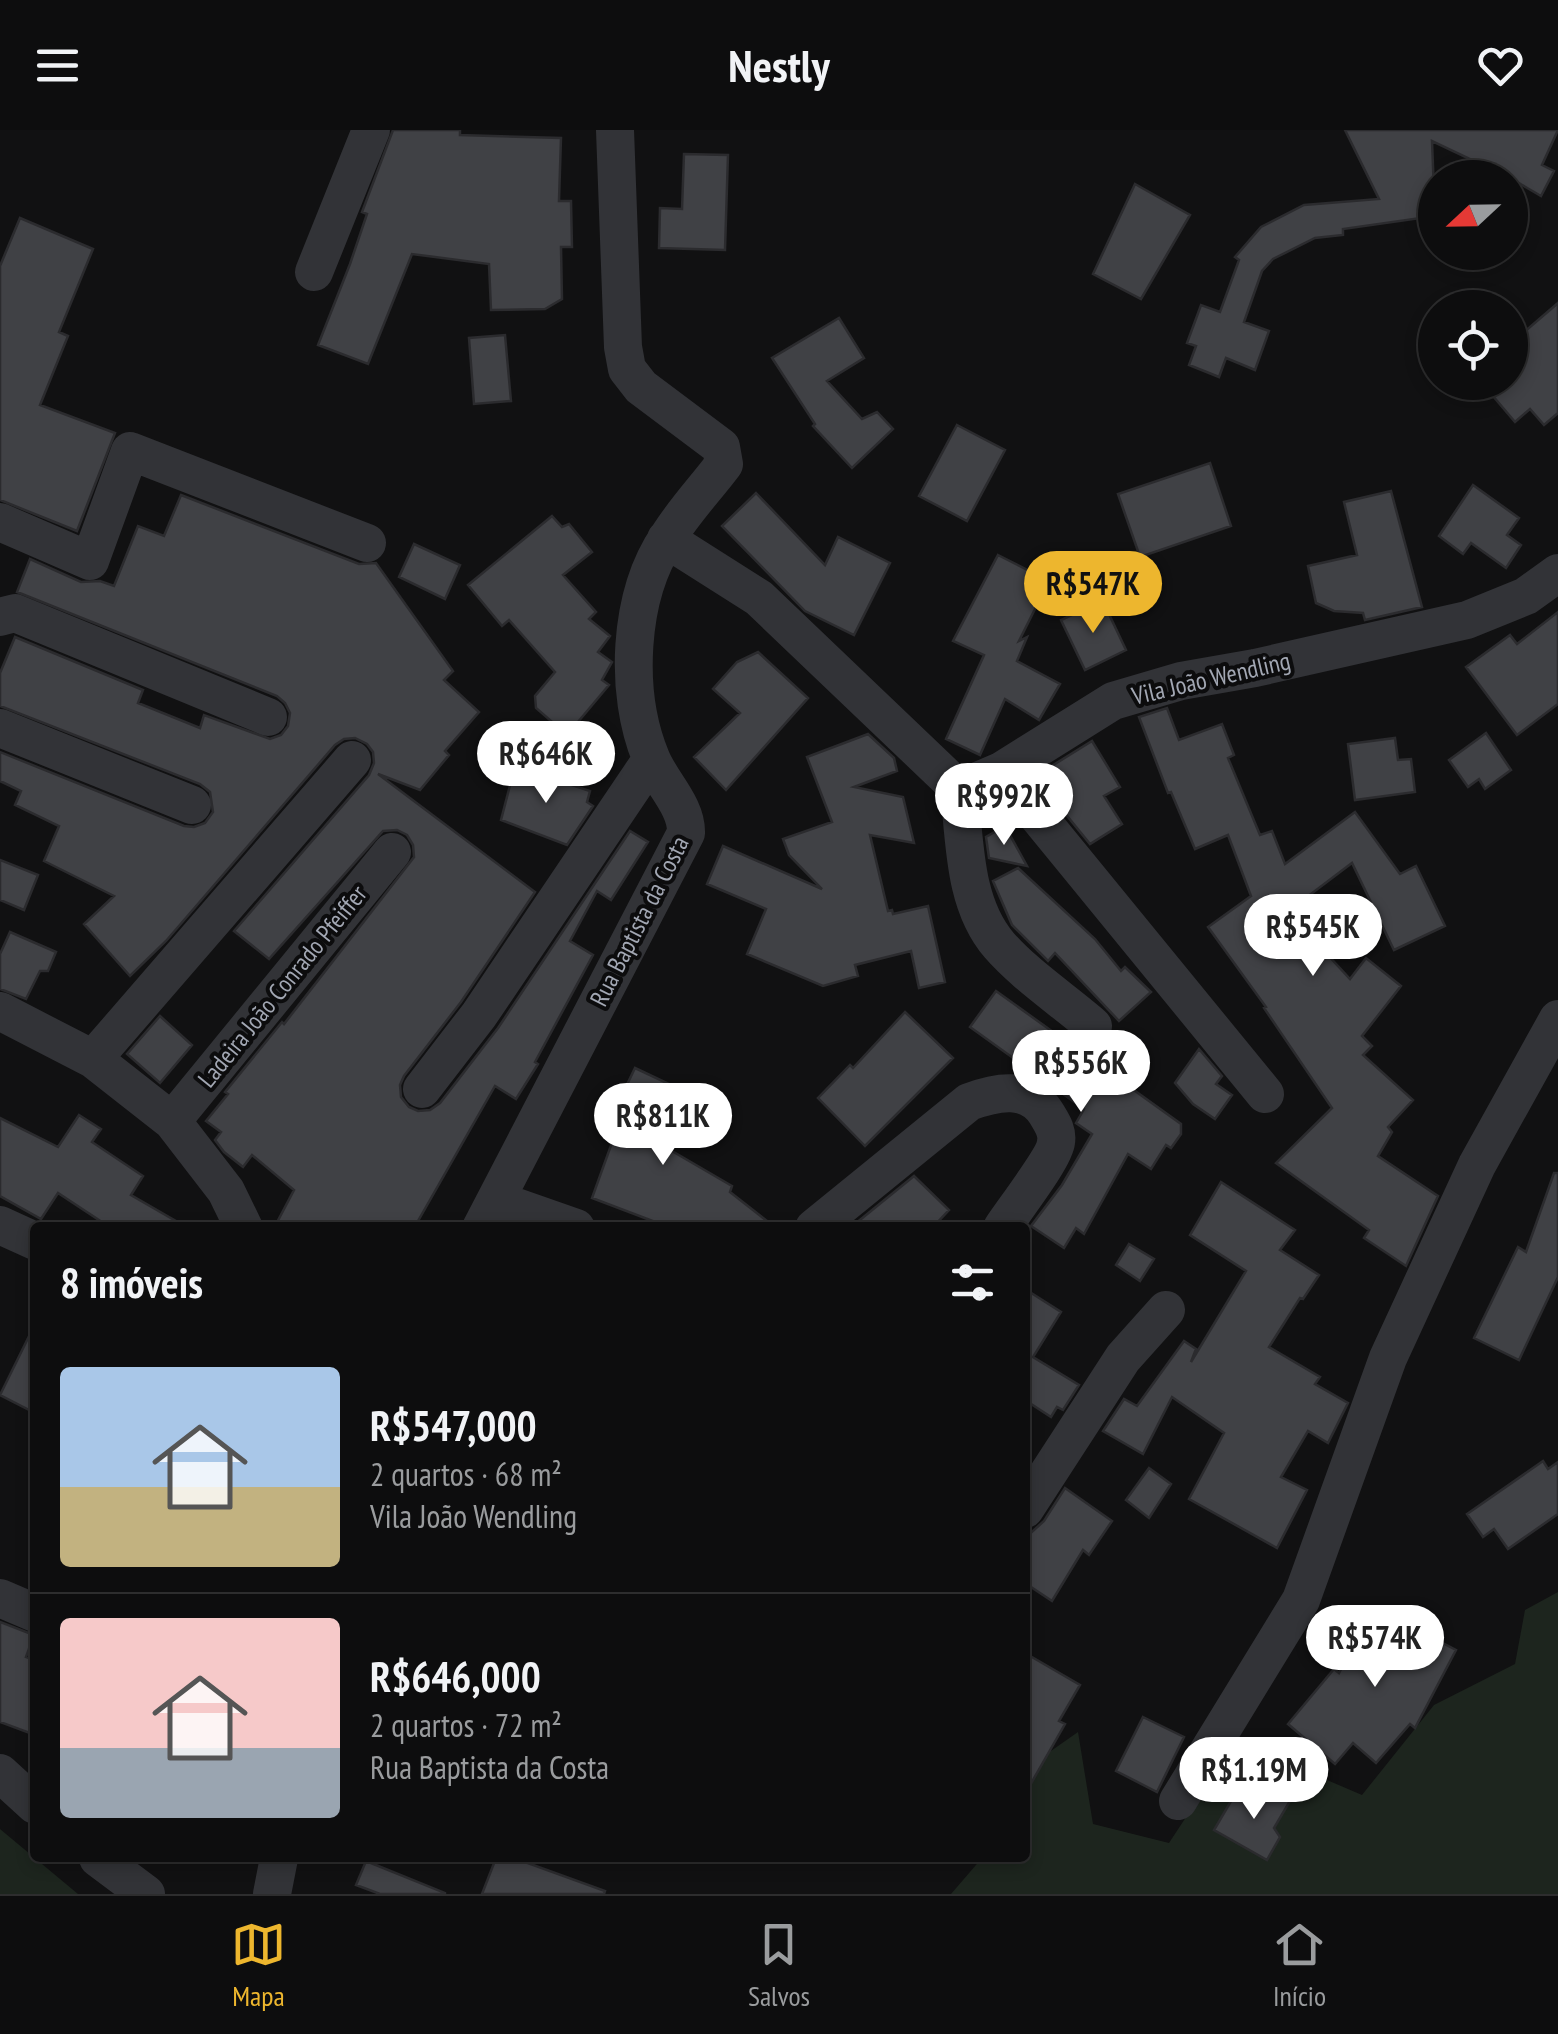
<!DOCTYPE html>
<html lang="pt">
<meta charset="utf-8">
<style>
body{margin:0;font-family:"PT Sans Narrow",sans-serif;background:#161617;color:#f1f3f6;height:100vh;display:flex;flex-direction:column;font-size:38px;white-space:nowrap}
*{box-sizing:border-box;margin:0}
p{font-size:32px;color:#9a9c9e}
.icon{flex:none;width:55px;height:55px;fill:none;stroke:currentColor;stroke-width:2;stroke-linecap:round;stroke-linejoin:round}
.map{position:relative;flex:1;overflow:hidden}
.sheet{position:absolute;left:30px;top:1092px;width:1000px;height:640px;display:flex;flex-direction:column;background:#0d0d0e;border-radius:10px;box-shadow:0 5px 15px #0003,0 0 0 2px #2d2d2e}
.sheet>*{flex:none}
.needle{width:65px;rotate:248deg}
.fabs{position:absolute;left:1418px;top:30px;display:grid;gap:20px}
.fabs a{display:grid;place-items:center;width:110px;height:110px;border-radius:50%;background:#0d0d0e;box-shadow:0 5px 15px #0003,0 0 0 2px #2d2d2e;font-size:50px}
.price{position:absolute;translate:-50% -85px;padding:0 22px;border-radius:35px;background:#fff;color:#222;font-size:32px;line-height:65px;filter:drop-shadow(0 2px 5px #0008)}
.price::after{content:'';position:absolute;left:50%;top:60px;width:30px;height:22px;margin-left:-15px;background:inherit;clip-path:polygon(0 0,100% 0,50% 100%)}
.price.selected{background:#edb62e;color:#111}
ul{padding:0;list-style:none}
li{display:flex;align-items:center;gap:30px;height:250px;padding:0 30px}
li+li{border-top:2px solid #2d2d2e}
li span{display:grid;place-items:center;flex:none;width:280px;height:200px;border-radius:10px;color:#555}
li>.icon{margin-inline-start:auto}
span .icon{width:120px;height:120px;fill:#fffc;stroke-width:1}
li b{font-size:42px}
h2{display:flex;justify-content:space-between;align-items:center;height:120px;padding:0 30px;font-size:42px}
header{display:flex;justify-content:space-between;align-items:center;height:130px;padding:0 30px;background:#0d0d0e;font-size:45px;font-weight:800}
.menu{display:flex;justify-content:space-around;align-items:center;height:140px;border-top:2px solid #2d2d2e;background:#0d0d0e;font-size:28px;color:#9a9c9e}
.menu a{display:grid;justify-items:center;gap:5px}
.menu .selected{color:#edb62e}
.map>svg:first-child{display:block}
.green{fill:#1d251e}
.building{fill:#404145;stroke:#2b2b2e;stroke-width:2.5}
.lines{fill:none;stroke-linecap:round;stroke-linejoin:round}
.minor{stroke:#323337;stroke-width:38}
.labels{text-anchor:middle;stroke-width:8;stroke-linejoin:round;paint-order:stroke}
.street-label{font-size:25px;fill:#a2a7b3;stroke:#0c0c0d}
</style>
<header><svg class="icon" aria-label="menu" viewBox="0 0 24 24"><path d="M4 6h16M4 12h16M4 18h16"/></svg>Nestly<svg class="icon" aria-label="heart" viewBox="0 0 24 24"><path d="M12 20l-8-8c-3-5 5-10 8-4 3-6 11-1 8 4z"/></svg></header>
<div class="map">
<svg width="1558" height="1764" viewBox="0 0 1558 1764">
<rect width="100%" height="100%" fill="#111112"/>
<path class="green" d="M1558 1462V1764H951L982 1728H1025V1652L1038 1630 1078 1602 1093 1694 1169 1713 1236 1611 1362 1665 1434 1575 1515 1534 1525 1480Z
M0 1699 78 1764H0Z"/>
<path class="building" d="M393 0H460V5L561 8 559 71H571L572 117H561L562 169 545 179 491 180 489 134 412 124 368 234 318 215 350 134 367 84 362 82Z
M1345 0H1558L1542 35 1554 41 1541 66 1510 48 1432 11 1435 86 1343 99V105L1315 108 1273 129 1262 141 1244 192 1269 201 1255 240 1226 228 1219 247 1189 235 1196 216 1187 213 1201 175 1220 182 1239 130 1235 127 1261 97 1304 75 1379 69Z
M684 24 728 25 725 120 659 118 660 78 682 79Z
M1135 54 1190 85 1141 169 1093 144Z
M20 88 93 119 59 202 68 206 40 275 115 303 77 401 0 370V136Z
M1558 173V283L1544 295 1530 279 1515 292 1481 252H1510V214Z
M839 188 864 228 827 251 862 289 877 282 893 299 852 338 813 296 815 294 772 228Z
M505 205 511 271 474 274 469 208Z
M957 295 1005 320 967 391 919 366Z
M1210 333 1231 396 1140 427 1118 364Z
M1473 355 1519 388 1507 405 1521 415 1506 438 1471 413 1463 424 1439 406Z
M1391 361 1422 477 1365 490 1363 483 1334 481 1316 473 1308 436 1357 425 1344 372Z
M756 363 825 435 838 407 890 433 854 505 805 481 722 396Z
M181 365 359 434 376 433 453 541 444 550 479 582 445 621 449 625 420 660 378 644 535 762 461 872 404 946 400 955 401 967 409 977 418 981 430 980 440 973 498 898 630 701 648 712 611 770 597 761 570 811 593 825 535 932 538 934 516 969 495 956 414 1098H274L294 1060 252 1025 243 1037 224 1022 215 1010 221 1002 206 991 228 964 225 962 282 892 284 894 414 727 413 715 407 705 397 700 383 701 269 829 234 801 369 645 374 633 373 622 367 614 355 608 344 609 335 615 166 811 130 846 84 794 114 766 44 731 59 696 15 675 21 661 0 651V622L184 696 194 697 205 693 213 682 210 662 200 654 0 576V543L15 507 143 560 138 573 200 598 204 585 270 609 281 605 288 596 290 583 285 573 277 566 17 462 30 429 81 452 100 451 114 456 138 396 164 406Z
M552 386 562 397 569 394 592 422 563 445 596 482 589 489 610 506 598 522 612 532 602 550 609 555 567 605 536 578 535 566 555 542 509 490 502 496 468 455Z
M414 414 460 435 445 469 399 447Z
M998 425 1049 451 1019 511 1027 507 1017 531 1060 554 1039 590 1005 569 980 625 946 609 984 525 953 511Z
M1095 474 1107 480 1126 520 1085 540 1061 490Z
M1558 482V574L1517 605 1466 537 1510 505 1517 514Z
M758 522 808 568 726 660 694 627 740 583 713 559 737 532Z
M1167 578 1179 610 1222 594 1234 625 1228 628 1260 705 1272 701 1285 734 1355 682 1400 744 1416 736 1445 796 1394 820 1352 733 1303 770 1315 790 1303 798 1350 849 1366 828 1401 856 1362 906 1372 916 1363 925 1413 970 1388 997 1392 1002 1378 1026 1438 1066 1406 1136 1364 1108 1369 1100 1276 1033 1332 978 1264 878 1266 877 1208 797 1251 766 1228 705 1195 719 1171 662 1168 663 1139 587Z
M1486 603 1511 640 1485 659 1479 649 1468 657 1449 630Z
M868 604 894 628 897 641 854 657 903 667 914 713 870 705 888 781 892 780 893 784 928 776 945 852 919 858 911 821 855 835 858 846 823 856 747 824 766 779 707 754 723 716 822 759 789 725 783 709 832 692 807 627Z
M1395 608 1398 630 1411 629 1415 662 1355 670 1348 614Z
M1092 611 1120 657 1104 666 1122 694 1090 714 1046 660 1051 657 1042 642Z
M515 636 590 661 587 672 593 676 567 715 501 690Z
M1005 696 1027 736 989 728 986 707Z
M0 730 38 745 24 780 0 770Z
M1018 738 1095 809 1121 841 1125 837 1151 862 1119 891 1055 823 1048 831 1012 795 993 751Z
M10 802 56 822 48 841H40L26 869 0 859V824Z
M996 861 1181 994V1004L1171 1018 1166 1015 1151 1039 1128 1024 1084 1104 1076 1098 1064 1118 1031 1096 1062 1055 1092 1004 1076 993 1084 979 970 897Z
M905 882 953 928 865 1016 818 968 850 935 853 938Z
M160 886 192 915 160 953 127 924Z
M1199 919 1222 946 1216 954 1232 965 1215 989 1193 974 1175 953Z
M635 938 684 961 660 1014 732 1056 730 1062 776 1098H671L592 1068 618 996 609 992Z
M79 985 101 999 92 1012 143 1046 131 1065 188 1098H111L58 1063 41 1089 0 1066V988L58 1017Z
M1554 1043H1558V1147L1519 1230 1474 1208 1518 1117 1526 1122Z
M914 1046 949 1080 932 1098H850Z
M1221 1052 1295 1100 1280 1120 1319 1145 1303 1169 1300 1168 1269 1217 1320 1247 1315 1254 1348 1273 1328 1313 1308 1301 1281 1347 1307 1360 1277 1418 1189 1369 1224 1303 1172 1267 1143 1324 1103 1301 1124 1269 1137 1276 1184 1211 1196 1219 1191 1232 1246 1141 1190 1105Z
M1129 1114 1154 1129 1140 1151 1116 1135Z
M1025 1159 1061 1182 1033 1227 1079 1255 1063 1280 1057 1277 1051 1287 1025 1270Z
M35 1194V1283L0 1265Z
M1543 1331 1548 1339 1558 1332V1384L1508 1419 1494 1399 1483 1407 1467 1384Z
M1149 1338 1171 1354 1149 1388 1126 1370Z
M1065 1358 1112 1391 1089 1425 1083 1420 1052 1471 1025 1453V1408L1044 1391Z
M1374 1477 1456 1520 1415 1598 1410 1594 1376 1633 1353 1613 1335 1634 1288 1594 1334 1539 1339 1543Z
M0 1492 34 1505 26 1527 35 1530V1605L0 1592Z
M1025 1523 1080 1555 1059 1591 1065 1594 1025 1664Z
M1143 1587 1184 1607 1157 1662 1116 1641Z
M1262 1656 1290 1671 1274 1698 1280 1707 1267 1730 1214 1700 1234 1666 1251 1676Z
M496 1728H514L605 1761 604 1764H482Z
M366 1731 445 1763V1764H380L356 1755Z"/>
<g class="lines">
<path class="minor" d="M314 142 371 0
M0 392 90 431 130 321 367 413
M666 409 759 468 959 659 1001 641 1113 571 1181 551 1255 538 1467 490 1526 466 1558 443
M0 487 15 483 268 587
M0 598 192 675
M1001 641 1265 964
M959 659C965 710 963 773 999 815 1024 844 1063 870 1093 896
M0 881 93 929 172 991 226 1061 244 1098
M93 929 352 630
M422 959 479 885 651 630
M172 991 392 722
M496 1070 576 1098
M0 1095 35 1111
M481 1098 686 703C687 676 661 653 651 628 624 563 628 466 668 407 684 381 706 358 724 334L721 317 641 257 627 239 623 217 615 0
M814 1098 969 972C996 962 1028 955 1046 983 1052 993 1058 1001 1056 1012 1055 1027 1013 1081 1002 1098
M1025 1379 1123 1228 1166 1180
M0 1468 35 1483
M0 1643 35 1675
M1178 1671 1301 1470 1388 1228 1477 1035 1558 889
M98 1728 146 1764
M272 1764 279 1728"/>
</g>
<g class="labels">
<g class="street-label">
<text transform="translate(1211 548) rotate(-13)" y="9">Vila João Wendling</text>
<text transform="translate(639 791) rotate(-63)" y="9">Rua Baptista da Costa</text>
<text transform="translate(282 856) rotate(-51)" y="9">Ladeira João Conrado Pfeiffer</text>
</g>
</g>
</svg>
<div class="fabs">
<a><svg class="needle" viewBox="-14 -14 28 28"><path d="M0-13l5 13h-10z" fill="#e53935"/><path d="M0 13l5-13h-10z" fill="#9a9c9e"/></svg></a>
<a><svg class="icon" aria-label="locate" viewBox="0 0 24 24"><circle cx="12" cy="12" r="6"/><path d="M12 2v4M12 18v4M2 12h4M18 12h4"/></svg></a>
</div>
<b class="price selected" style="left:1093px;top:506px">R$547K</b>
<b class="price" style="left:546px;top:676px">R$646K</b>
<b class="price" style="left:1004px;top:718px">R$992K</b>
<b class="price" style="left:1313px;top:849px">R$545K</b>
<b class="price" style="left:1081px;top:985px">R$556K</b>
<b class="price" style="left:663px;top:1038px">R$811K</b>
<b class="price" style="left:1375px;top:1560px">R$574K</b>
<b class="price" style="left:1254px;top:1692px">R$1.19M</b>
<section class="sheet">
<h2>8 imóveis<svg class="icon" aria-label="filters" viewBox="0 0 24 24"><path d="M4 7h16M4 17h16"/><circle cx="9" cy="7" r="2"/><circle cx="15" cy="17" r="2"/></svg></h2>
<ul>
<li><span style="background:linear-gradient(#a9c7e8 60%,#c2b280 0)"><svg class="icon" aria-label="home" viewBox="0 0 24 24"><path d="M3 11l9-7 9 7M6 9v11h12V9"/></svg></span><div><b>R$547,000</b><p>2 quartos · 68 m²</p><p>Vila João Wendling</p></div></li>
<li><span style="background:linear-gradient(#f6c9c9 65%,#9aa5b1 0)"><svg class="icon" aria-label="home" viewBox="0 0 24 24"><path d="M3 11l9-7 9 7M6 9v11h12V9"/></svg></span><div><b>R$646,000</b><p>2 quartos · 72 m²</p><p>Rua Baptista da Costa</p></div></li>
</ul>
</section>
</div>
<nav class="menu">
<a class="selected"><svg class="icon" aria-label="map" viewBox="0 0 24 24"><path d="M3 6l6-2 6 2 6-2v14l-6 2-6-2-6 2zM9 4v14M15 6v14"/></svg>Mapa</a>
<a><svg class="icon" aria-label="saved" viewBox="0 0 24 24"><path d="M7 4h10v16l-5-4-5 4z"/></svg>Salvos</a>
<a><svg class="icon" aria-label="home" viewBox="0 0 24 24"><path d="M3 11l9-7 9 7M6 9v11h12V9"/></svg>Início</a>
</nav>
